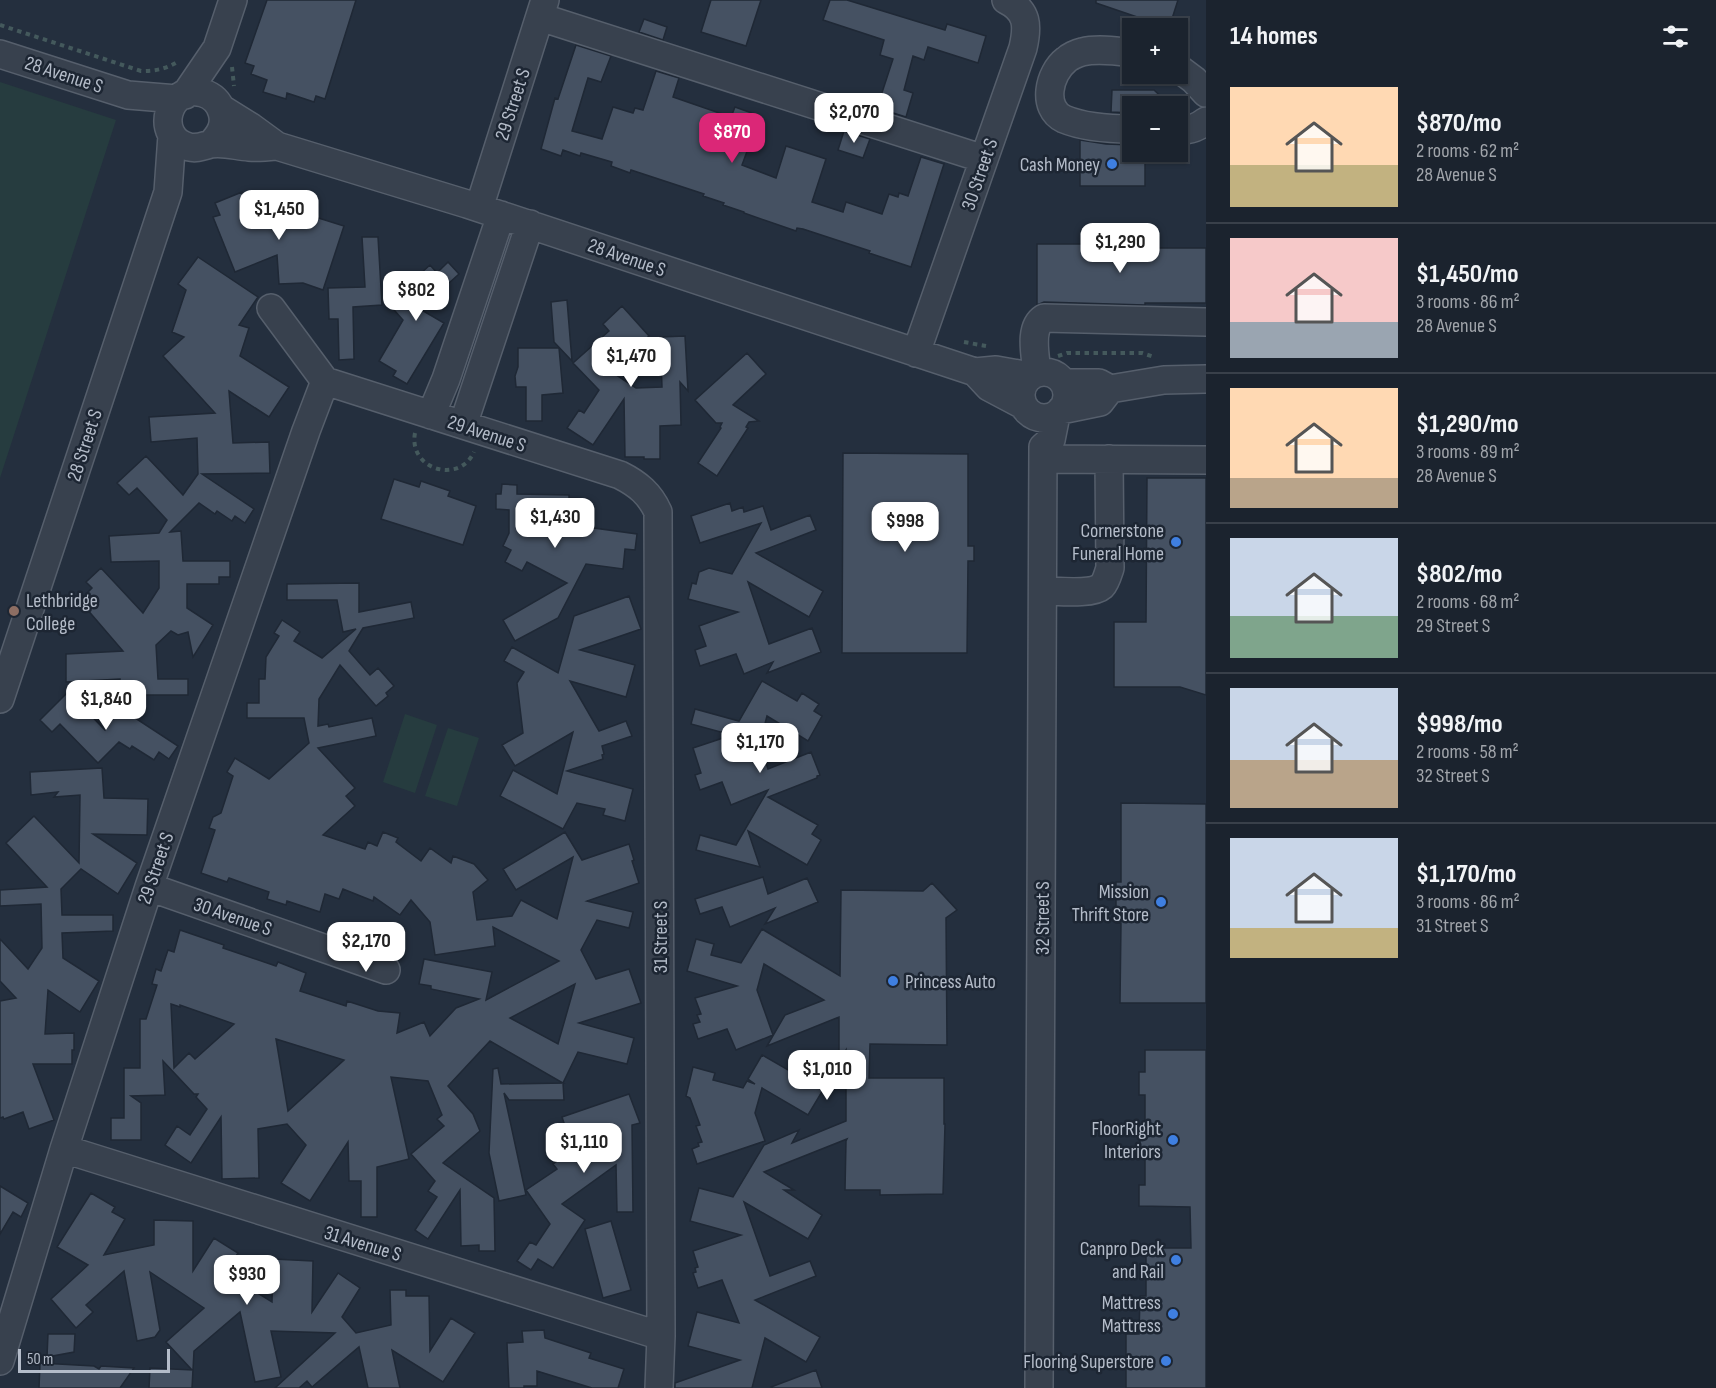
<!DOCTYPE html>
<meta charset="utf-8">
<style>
body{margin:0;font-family:"Sofia Sans Condensed",sans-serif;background:#242b36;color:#f1f3f6;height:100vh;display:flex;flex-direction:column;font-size:22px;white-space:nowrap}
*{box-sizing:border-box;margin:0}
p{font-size:20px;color:#a0a4aa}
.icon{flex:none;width:33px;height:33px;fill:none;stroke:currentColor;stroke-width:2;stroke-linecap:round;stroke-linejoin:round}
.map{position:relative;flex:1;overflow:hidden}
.panel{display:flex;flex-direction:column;background:#1b232e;width:510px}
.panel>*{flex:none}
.fabs{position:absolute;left:1122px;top:18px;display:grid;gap:12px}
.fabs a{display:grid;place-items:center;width:66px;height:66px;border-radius:0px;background:#1b232e;box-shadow:0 2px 4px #0004,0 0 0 2px #39404a;font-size:30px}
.scale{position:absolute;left:18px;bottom:15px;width:152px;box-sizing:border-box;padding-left:6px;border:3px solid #b4bcc9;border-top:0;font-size:16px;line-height:21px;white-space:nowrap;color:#b4bcc9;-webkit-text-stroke:4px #1d2633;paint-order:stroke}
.price{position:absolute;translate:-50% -51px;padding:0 14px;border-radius:12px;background:#fff;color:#222;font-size:20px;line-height:39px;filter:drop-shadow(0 2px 3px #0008)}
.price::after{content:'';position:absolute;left:50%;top:36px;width:18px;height:14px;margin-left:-9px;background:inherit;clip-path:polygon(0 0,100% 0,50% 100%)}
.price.current{background:#db2777;color:#fff}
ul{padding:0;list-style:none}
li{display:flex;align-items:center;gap:18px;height:150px;padding:0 24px}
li+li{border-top:2px solid #39404a}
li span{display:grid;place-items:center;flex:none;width:168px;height:120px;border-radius:0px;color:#555}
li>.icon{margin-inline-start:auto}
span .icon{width:72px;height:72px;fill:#fffc;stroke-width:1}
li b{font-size:26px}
h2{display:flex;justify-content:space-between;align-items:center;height:72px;padding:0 24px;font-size:26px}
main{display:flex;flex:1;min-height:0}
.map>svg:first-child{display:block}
.green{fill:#263c3f}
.building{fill:#455162;stroke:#1f2835;stroke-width:1.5;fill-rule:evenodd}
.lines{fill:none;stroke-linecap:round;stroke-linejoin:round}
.minor-casing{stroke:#565f6c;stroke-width:30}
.path{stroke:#44595c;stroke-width:4;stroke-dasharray:4.5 4.5;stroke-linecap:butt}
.minor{stroke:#38414e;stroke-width:27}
.shop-dot{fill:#3f7fe0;stroke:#1d2633;stroke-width:2}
.education-dot{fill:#8d6e63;stroke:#1d2633;stroke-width:2}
.labels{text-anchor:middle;stroke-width:5;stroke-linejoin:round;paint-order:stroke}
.street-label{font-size:20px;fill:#b4bcc9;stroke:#1d2633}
.poi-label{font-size:20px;fill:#b4bcc9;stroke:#1d2633;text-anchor:end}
</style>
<main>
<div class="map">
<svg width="1206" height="1388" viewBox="0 0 1206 1388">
<rect width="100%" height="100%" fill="#242f3e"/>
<path class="green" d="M0 82 116 120 0 478Z
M405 714 437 725 415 793 383 782Z
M448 728 479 738 457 806 425 796Z"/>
<path class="building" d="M267 0H356L325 99 316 96 314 102 287 93 286 99 263 92 267 80 251 74 254 66 245 63Z
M711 0H761L746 46 701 32Z
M830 0H847L945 30 947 24 986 36 978 63 928 47 924 60 913 56 904 90 913 93 906 117 877 108 893 59 880 55 884 40 823 20Z
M1096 0H1178L1170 25 1144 17 1143 19 1096 3Z
M644 19 667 27 663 40 639 32Z
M576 45 611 56 601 82 588 78 572 131 602 139 613 107 633 113 635 108 643 110 656 71 679 78 673 97 731 117 735 107 760 116 742 165 776 178 786 146 826 159 812 202 843 212 846 202 882 214 889 194 898 197 899 193 908 196 921 157 944 164 911 267 869 253 870 251 803 229 797 228 796 231 744 213V212L723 205 724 203 703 196 704 194 631 170 630 173 611 166 612 162 581 153 580 156 563 150 561 156 541 149 555 98 558 99Z
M1112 90H1154L1171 106H1132V113L1111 112Z
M844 131 870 139 863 158 838 150Z
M1080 140 1106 144 1132 145V152H1145V186H1080Z
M242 192 249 212 293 210 344 226 323 290 303 283 279 284 277 255 235 272 213 217 220 215 215 203Z
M362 237H378L382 305 353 307 354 359 339 360 338 319H329L328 288 365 287Z
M1037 244H1146V248H1206V303H1145V305L1044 302 1037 305Z
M198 257 258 297 239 325 249 328 240 356 289 387 269 417 229 391 233 443 269 442 270 473 202 474 254 509 245 523 235 516 232 521 217 511 215 514 199 503 170 532 181 531 183 561H230V577H219V584H187V608L213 625 193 657 188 632 178 635 171 631 156 645 158 679H188V695H120V679L66 682V654L123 651 86 608 94 601 87 593 92 588 86 582 101 568 143 613 159 588V561L111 562 109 536 159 533 167 520 137 488 129 495 117 483 146 456 183 495 198 474 197 438 151 442 149 417 215 413 163 356 184 337 172 332 186 290 178 284Z
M448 262 459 274 420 309 444 323 407 384 393 376 396 371 379 361 403 320 388 303 430 265 437 273Z
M567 300 570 337 572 361 554 342 551 302Z
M622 306 649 336 610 371 636 388 662 387 660 337 685 336 688 391 680 382 681 425 660 426V459H644V457H625L624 399 593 445 567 428 579 410 584 413 599 390 573 363 609 331 603 324Z
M518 348H559L563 393 542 395V421H526V387H516L515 376 518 367Z
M747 353 766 374 733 405 759 421 749 422 746 427 748 428 717 476 698 463 721 428 720 427 722 423H716L695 400Z
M843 453 968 454V546H974V561H968L967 653H842Z
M1147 478H1206V695L1180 687H1114V622H1146Z
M394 479 419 487 421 481 450 491 448 496 476 506 463 545 381 519Z
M502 484 517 485V494L569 495V498L588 499 587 527 637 534 635 550 625 549 623 569 586 564 558 618 515 641 503 620 567 583 527 562 522 571 505 562 511 550 503 546 509 533V510L496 509V494H501Z
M730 503 732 511 743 507 744 512 763 506 771 530 810 515 816 530 756 553 823 591 809 617 748 582 769 644 812 628 821 652 767 673 773 662 744 674 736 654 700 666 695 650 706 646 699 626 738 612 688 599 692 583 696 584 699 572 709 568 732 574 761 523 700 543 691 516Z
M359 583V612L411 602 414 618 363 628 349 651 370 675 378 668 394 686 386 693 388 696 376 706 340 665 319 699 318 726 328 724 329 727 372 718 376 736 318 748 355 788 346 796 355 806 323 835 365 849 368 842 377 846 383 832 398 838 396 842 421 861 430 848 451 863 453 856 474 864 488 880 473 892 477 920 512 916 521 900 557 919 573 857 516 890 503 869 565 832 582 860 629 844 634 860 632 861 639 883 587 901 633 912 629 928 597 920 581 950 596 979 629 969 641 1003 579 1023 634 1038 627 1064 578 1052 563 1083 564 1100H509L504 1093 526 1195 499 1201 489 1153 493 1069 498 1068 501 1084 563 1083 490 1041 448 1086 473 1114 480 1131 443 1163 494 1198 495 1251H479V1245L461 1246 460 1190 428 1239 415 1230 437 1197 428 1191 435 1181 411 1154 444 1126 437 1119 442 1115 428 1081 391 1077 409 1159 377 1167V1217H361V1181H349L348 1142 310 1201 281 1183 306 1145 287 1124 258 1129 259 1178 222 1179 221 1117 191 1163 165 1145 177 1126 190 1135 207 1109 196 1097 198 1094H194L163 1061 165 1095 131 1096 141 1103V1140H111V1118H124V1068H140V1019H146L157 985 152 984 156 969 161 971 168 950 174 952 180 930 224 945 223 948 276 966 278 962 306 973 300 991 346 1006 347 1001 378 1011 400 1013 397 1033 424 1022 430 1036 456 1008 479 999 431 989V986L419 984 424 959 492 972 486 1000 559 961 493 927 495 946 435 955 430 922 411 900 400 915 374 897 373 901 343 889 339 899 325 894 320 912 287 901 286 905 267 899 269 892 229 878 227 882 201 873 215 830 209 828 213 817 221 813 233 776 227 772 235 758 269 779 309 743 304 718H247V703H259V679H265L266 657 279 636 274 633 282 620 300 632 294 641 322 658 356 629 343 632 337 600H287V584ZM575 984 558 1044 510 1018ZM171 1004 180 1007V1005L234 1024 195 1059 189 1053 174 1068ZM276 1039 344 1060 288 1111Z
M629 596 641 629 580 650 635 665 626 697 570 681 599 731 626 721 632 736 602 746 604 754 602 755 603 759 567 771 633 789 625 821 603 815 605 809 577 803 563 829 500 796 513 770 557 794 573 732 515 766 502 745 523 733 517 683 524 672 504 661 512 647 558 673 574 616Z
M762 681 797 701 802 693 819 704 814 711 822 716 808 741 767 716 760 743 768 769 811 752 820 775 817 776V778L768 797 818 825 812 834 821 840 807 865 748 831 760 867 696 850 700 835 736 845 768 790 731 805 722 782 700 790 695 775 701 773 693 748 732 735 691 724 695 709 739 721Z
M68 692 105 730 120 708 178 746 169 759 159 752 154 760 132 746 130 749 119 742 98 763 60 724 52 732 40 720Z
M102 768 104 798 148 799 147 835 93 834 137 863 118 894 81 869 61 889 62 915H113V931L62 933 63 958 99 981 80 1012 48 990 45 1034 74 1033V1050H72V1064H33L54 1120 29 1129 23 1112 4 1119 3 1117 0 1118V1001L16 998 0 981V939L28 969 42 948 41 904 0 906V890L47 887 6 843 34 816 79 863 80 795 54 797 58 792 31 795 30 772Z
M1121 803 1206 804V1003H1120L1121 923H1116V882H1121Z
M763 877 768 894 807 878 818 902 765 924 775 908 730 927 722 907 700 914 695 899Z
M932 883 957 910 946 918 947 1045 870 1044 869 1078H944V1124H945L943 1194 880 1195V1190H845L846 1141 847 1139 764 1172 794 1190H784L822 1215 808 1239 744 1202 770 1276 810 1261 816 1276 755 1300 820 1337 806 1362 765 1338 752 1388H675V1383L740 1360 688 1346 697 1312 739 1323 722 1280 698 1288 693 1273 696 1272 695 1268 698 1267 693 1251 741 1235 690 1221 699 1188 733 1197 764 1145 799 1130 792 1143 846 1121V1050L839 1062V1017L767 1046 785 1015 824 1000 764 964 757 990 773 1035 736 1050 727 1029 698 1039 693 1024 700 1022 697 1015 701 1014 695 998 737 986 687 971 696 939 714 944 711 955 741 963 762 929 840 976 841 890 923 891Z
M1145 1050H1206V1388H1126V1334H1139L1140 1296H1146V1250H1151V1248H1191L1190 1207 1139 1206V1185H1145V1150H1140V1129H1145V1095H1139V1072H1145Z
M762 1055 823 1090 808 1115 762 1088 755 1113 765 1141 697 1164 692 1149 699 1146 698 1143 702 1142 696 1126 700 1125 690 1098 686 1096 693 1067 715 1073 713 1080 743 1088 747 1081 755 1084 748 1079Z
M629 1094 640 1123 632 1125 633 1212H617L616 1165 562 1204 585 1220 553 1268 538 1259 531 1270 517 1261 530 1242 536 1245 550 1224 526 1190 557 1169 553 1164 573 1150 562 1117Z
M0 1186 28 1203 21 1217 13 1212 0 1234Z
M91 1193 115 1207 112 1212 125 1219 104 1255 154 1245V1220L193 1221V1271L214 1238 238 1253 225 1273 272 1302 273 1259 313 1261 312 1312 338 1273 360 1288 342 1317 356 1333 391 1325 390 1290H406V1296H429L430 1351 451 1318 475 1333 443 1382 392 1350 400 1388H368L359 1347 312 1387 307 1381 299 1388H275L335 1333 271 1331 281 1377 255 1382 240 1312 194 1351 192 1388H149L150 1368 192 1370 166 1342 204 1308 150 1272 160 1330 155 1337 137 1341 124 1271 86 1305 93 1312 76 1328 51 1299 88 1265 57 1247Z
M611 1221 631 1290 603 1298 585 1229Z
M544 1330 545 1338 591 1353 589 1358 624 1369 618 1388H592L537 1371V1386H524V1388H509L507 1343 523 1342 522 1331Z
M48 1334H75L74 1352 47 1357Z
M40 1363 94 1366 99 1369 101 1366 134 1368 120 1388H39Z
M816 1370 822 1388H772L771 1387Z"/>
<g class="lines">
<g class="minor-casing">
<path id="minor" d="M540 17 984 159
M1132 53C1117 51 1098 48 1082 52 1077 53 1069 57 1066 60 1049 73 1041 108 1064 119 1083 127 1112 129 1132 129
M0 54 128 95 177 99
M1178 68 1194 80 1206 93
M185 95 217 48 233 0
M222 109 251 127 277 146
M1178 130C1189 131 1197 128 1206 121
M211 144C220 135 226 125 222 112 219 102 213 96 203 93 167 83 153 138 189 147 197 149 203 146 211 144 224 142 236 146 249 147 258 148 267 147 277 146L467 204 975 372 996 370 1030 376
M479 208 545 0
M271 308 325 381
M916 353 1023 48C1028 26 1028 11 1006 0
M975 372 989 387 1023 405
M1021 395a23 23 0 1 1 46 0a23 23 0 1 1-46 0Z
M1037 373C1036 357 1028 328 1044 318L1206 322
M325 381 620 475C638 484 650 494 658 512L661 1336 659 1388
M1064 383H1099L1110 389
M1061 410 1100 402 1110 389 1164 380 1206 379
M431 415 446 379 501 215
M463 425 530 224
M1043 459 1206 460
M1043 591C1057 591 1092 595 1102 586 1106 582 1108 574 1110 568L1109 459
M0 699 168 192 172 135
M149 887 386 970
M64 1149 661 1336
M0 1361 64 1149 149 887 306 431 325 381
M1039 1388 1043 447 1051 440 1056 415"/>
</g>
<path class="path" d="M0 25 141 71C156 71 166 69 179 61
M232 67 234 86
M964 342 986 346
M1058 356 1067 353H1142L1154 357
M415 433C408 469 459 485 474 452"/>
<use href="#minor" class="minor"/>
</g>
<g class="shop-dot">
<circle cx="1112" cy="164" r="6"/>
<circle cx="1176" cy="542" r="6"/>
<circle cx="1161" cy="902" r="6"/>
<circle cx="893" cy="981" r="6"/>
<circle cx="1173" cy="1140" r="6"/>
<circle cx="1176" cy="1260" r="6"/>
<circle cx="1173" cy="1314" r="6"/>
<circle cx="1166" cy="1361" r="6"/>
</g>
<circle class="education-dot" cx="14" cy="611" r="6"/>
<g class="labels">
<g class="street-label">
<text transform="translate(64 74) rotate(18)" y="7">28 Avenue S</text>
<text transform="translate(512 104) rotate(-72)" y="7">29 Street S</text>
<text transform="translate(979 174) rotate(-71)" y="7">30 Street S</text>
<text transform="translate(627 257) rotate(19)" y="7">28 Avenue S</text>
<text transform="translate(487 433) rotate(18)" y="7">29 Avenue S</text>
<text transform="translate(84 445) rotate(-72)" y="7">28 Street S</text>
<text transform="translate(155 868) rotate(-71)" y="7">29 Street S</text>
<text transform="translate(233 916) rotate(19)" y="7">30 Avenue S</text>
<text transform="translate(1042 918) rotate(-90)" y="7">32 Street S</text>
<text transform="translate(660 937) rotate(-90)" y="7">31 Street S</text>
<text transform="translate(363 1243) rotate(17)" y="7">31 Avenue S</text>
</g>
<g class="poi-label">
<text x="1100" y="171">Cash Money</text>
<text x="1164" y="537">Cornerstone<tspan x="1164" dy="23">Funeral Home</tspan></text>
<text x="26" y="607" text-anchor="start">Lethbridge<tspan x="26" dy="23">College</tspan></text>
<text x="1149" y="898">Mission<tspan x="1149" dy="23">Thrift Store</tspan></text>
<text x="905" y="988" text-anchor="start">Princess Auto</text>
<text x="1161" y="1135">FloorRight<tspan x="1161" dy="23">Interiors</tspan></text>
<text x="1164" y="1255">Canpro Deck<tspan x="1164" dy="23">and Rail</tspan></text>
<text x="1161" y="1309">Mattress<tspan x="1161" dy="23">Mattress</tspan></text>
<text x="1154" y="1368">Flooring Superstore</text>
</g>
</g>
</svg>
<div class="fabs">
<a>+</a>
<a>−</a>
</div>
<div class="scale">50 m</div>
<b class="price" style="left:854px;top:144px">$2,070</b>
<b class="price current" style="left:732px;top:164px">$870</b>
<b class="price" style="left:279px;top:241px">$1,450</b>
<b class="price" style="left:1120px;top:274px">$1,290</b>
<b class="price" style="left:416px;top:322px">$802</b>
<b class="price" style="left:631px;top:388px">$1,470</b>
<b class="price" style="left:555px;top:549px">$1,430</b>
<b class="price" style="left:905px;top:553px">$998</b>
<b class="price" style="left:106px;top:731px">$1,840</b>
<b class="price" style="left:760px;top:774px">$1,170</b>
<b class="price" style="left:366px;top:973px">$2,170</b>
<b class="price" style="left:827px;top:1101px">$1,010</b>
<b class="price" style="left:584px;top:1174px">$1,110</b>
<b class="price" style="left:247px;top:1306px">$930</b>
</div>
<section class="panel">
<h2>14 homes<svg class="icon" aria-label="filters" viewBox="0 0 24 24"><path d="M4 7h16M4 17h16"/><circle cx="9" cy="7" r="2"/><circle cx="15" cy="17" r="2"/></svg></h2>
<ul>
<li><span style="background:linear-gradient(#ffd9b3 65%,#c2b280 0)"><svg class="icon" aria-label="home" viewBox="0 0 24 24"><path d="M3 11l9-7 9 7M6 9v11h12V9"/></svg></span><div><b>$870/mo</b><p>2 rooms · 62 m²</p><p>28 Avenue S</p></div></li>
<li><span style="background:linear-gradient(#f6c9c9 70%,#9aa5b1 0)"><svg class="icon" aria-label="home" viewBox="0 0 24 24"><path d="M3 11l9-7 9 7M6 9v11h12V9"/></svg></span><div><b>$1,450/mo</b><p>3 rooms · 86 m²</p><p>28 Avenue S</p></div></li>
<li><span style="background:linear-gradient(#ffd9b3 75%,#b9a48a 0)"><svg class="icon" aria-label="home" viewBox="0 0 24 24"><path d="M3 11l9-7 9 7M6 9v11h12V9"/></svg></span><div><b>$1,290/mo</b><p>3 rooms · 89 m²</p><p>28 Avenue S</p></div></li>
<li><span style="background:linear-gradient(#c9d6e8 65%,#7fa58c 0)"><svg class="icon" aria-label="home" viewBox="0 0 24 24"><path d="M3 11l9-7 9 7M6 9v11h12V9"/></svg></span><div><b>$802/mo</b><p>2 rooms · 68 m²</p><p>29 Street S</p></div></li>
<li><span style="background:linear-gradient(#c9d6e8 60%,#b9a48a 0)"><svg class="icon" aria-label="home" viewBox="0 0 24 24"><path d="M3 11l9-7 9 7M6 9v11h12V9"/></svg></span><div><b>$998/mo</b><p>2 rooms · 58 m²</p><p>32 Street S</p></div></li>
<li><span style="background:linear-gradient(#c9d6e8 75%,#c2b280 0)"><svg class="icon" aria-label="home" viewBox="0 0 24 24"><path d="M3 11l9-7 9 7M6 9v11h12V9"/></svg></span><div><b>$1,170/mo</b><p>3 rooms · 86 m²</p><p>31 Street S</p></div></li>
</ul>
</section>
</main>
